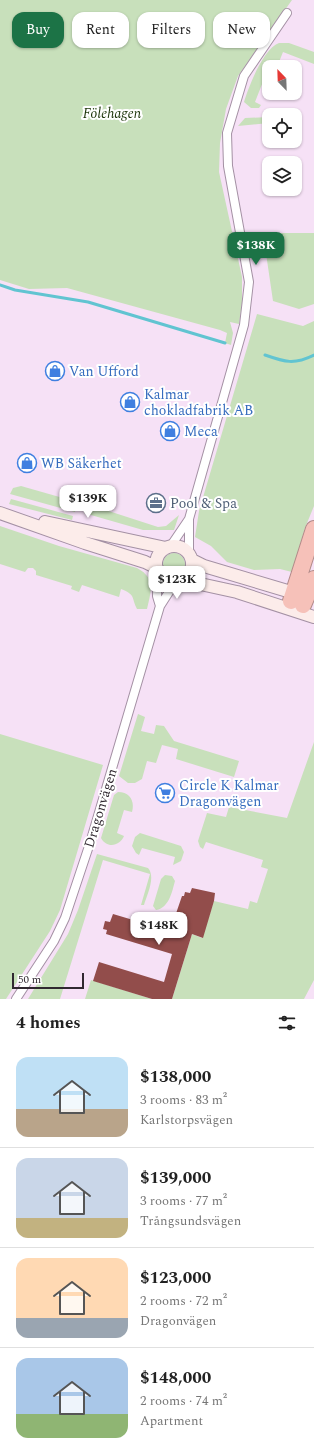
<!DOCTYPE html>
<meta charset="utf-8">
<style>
body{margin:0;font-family:Spectral,serif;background:#f2f2f2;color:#222;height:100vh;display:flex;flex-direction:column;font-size:15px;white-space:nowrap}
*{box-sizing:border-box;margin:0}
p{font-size:13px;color:#767676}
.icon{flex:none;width:22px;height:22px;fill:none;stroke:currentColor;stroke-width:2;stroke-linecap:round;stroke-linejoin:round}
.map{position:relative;height:999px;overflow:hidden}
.sheet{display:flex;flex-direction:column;background:#fff;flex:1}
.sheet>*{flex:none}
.hud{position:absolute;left:12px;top:12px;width:290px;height:36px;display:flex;gap:8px}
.needle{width:26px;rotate:337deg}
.buttons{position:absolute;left:262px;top:60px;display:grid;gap:8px}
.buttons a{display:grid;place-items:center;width:40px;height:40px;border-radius:8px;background:#fff;box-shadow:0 1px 3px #0004;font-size:20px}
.scale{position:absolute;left:12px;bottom:10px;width:72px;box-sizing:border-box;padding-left:4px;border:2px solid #302830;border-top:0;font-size:11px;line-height:14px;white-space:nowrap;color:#302830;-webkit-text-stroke:3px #fff;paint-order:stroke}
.price{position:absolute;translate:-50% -34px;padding:0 9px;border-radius:8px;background:#fff;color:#222;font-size:13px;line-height:26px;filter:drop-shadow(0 1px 2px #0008)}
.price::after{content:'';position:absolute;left:50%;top:24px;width:12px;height:9px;margin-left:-6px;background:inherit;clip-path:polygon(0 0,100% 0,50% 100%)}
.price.on{background:#1c7346;color:#fff}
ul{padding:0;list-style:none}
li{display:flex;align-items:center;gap:12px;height:100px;padding:0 16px}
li+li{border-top:1px solid #e0e0e0}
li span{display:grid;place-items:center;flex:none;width:112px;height:80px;border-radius:12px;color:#555}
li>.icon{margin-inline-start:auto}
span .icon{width:48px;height:48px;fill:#fffc;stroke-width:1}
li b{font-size:17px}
h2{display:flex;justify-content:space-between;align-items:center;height:48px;padding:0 16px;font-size:17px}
.chip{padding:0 14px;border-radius:12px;background:#fff;box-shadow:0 1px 3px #0004;font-size:14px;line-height:36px}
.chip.on{background:#1c7346;color:#fff}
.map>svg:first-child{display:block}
.green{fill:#c8e0bb}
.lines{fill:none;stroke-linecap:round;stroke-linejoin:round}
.stream{stroke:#61c4d1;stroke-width:3}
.building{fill:#924d4b}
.minor-casing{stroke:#a491a4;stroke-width:10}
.secondary-casing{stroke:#a491a4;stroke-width:14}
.motorway-casing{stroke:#b18b89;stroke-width:18}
.minor{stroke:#fff;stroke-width:8}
.secondary{stroke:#fcecea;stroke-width:12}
.motorway{stroke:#f6c1b9;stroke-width:16}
.labels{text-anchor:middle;stroke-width:4;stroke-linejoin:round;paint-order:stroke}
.park-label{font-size:14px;font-style:italic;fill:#1a3307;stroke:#fff}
.shop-label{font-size:14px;fill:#366cbe;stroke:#fff;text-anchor:start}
.service-label{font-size:14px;fill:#4e5e75;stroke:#fff;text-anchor:start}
.street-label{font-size:14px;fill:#302830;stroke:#fff}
</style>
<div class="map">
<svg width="314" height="999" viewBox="0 0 314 999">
<rect width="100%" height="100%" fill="#f6e1f6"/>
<path class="green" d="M0 0H292L238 76 226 109 220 143 219 172 242 277V303L239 324 230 322 233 333 231 345 225 343 227 333 220 330 67 288 29 289 0 280Z
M279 43H289L314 52V64L283 52 277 67H269L268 69 255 102 261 105 259 108H251L244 102C249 86 263 49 279 43Z
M269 117V123L238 126 245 118Z
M263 233H314V304L299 309 273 301Z
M257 314 303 326 314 321V506L305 528 292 572 280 569 254 570 227 562 211 546 195 537 199 511Z
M21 486 77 502 75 512 10 494 13 488Z
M11 499 73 516 72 520 9 504Z
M87 504 158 527 166 526 179 515 174 530H143L84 513Z
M0 526 59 546 137 568C156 578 151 591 147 609H137C131 597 136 595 121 589L119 597 82 585 79 592 71 589 72 586 36 575V571L33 568H28L25 572 0 564Z
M163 564a11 11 0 1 1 22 0a11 11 0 1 1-22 0Z
M138 714 145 717 141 731 154 734 156 725 164 726 174 741 239 761 234 777 176 759 178 749 162 745 156 763 147 761 142 779 135 783H128L119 776Z
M0 734 103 765 60 910 50 931 6 999H0Z
M314 742V980L304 999H172L192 934 202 938 214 901 248 909 250 901 257 903 268 869 261 867 263 860 206 842 203 849 200 847 198 841 207 813 226 817 229 807 287 818Z
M118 792C130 792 135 801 132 812L124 810 117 833 124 836C120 846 107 849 101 838L114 795Z
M140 833 181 846 184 852 181 861 173 865 175 857 142 848 139 855 136 853 132 846 135 837Z
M97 854 148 868C156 877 147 895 144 905H141L150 874 103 860 60 999H28L68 934 78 910Z
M165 875 172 876 175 881C172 892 169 908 156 910L153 906 161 879Z
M91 980 152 999H85Z"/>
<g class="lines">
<path class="stream" d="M0 285 15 290 88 302 225 343
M265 355C285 362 294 365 314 355"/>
</g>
<path class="building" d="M192 888 215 893 214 901 203 938 192 934 172 999H152L93 981 99 962 164 982 172 954 106 934 107 930 103 929 105 921 110 922 113 914 170 931 182 896H184L185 892 190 893Z"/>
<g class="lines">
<g class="minor-casing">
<path id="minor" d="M170 547 189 519 244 325 249 282 228 166 227 133 244 76 287 13
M189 554V519
M158 571 157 596 160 606
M16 999 54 941 65 918 90 843 160 606 176 581"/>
</g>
<g class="secondary-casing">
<path id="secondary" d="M0 513 85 543 145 562 157 568
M45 522 166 548
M156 564a18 18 0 1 1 36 0a18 18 0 1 1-36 0Z
M192 560 204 566 301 595
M182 580 237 592 314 617"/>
</g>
<g class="motorway-casing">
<path id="motorway" d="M291 601 314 529
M303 605 314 579"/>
</g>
<use href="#minor" class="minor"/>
<use href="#secondary" class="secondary"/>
<use href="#motorway" class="motorway"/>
</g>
<defs>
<g id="shop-ring" transform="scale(1)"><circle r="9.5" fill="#fff" stroke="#3f7fe0" stroke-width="1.5"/><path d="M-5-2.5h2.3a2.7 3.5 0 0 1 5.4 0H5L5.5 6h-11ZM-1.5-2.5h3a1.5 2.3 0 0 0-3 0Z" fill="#3f7fe0"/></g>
<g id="office-ring" transform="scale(1)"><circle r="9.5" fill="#fff" stroke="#5c6f8a" stroke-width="1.5"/><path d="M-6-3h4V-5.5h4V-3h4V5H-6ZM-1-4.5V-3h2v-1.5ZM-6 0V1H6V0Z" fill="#5c6f8a"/></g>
<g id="supermarket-ring" transform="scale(1)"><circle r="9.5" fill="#fff" stroke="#3f7fe0" stroke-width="1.5"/><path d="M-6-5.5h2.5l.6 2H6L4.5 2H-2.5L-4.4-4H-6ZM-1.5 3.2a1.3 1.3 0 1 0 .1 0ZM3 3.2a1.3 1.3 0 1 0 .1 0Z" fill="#3f7fe0"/></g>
</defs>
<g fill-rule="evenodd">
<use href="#shop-ring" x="55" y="371"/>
<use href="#shop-ring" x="130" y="402"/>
<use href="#shop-ring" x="170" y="431"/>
<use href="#shop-ring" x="27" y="463"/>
<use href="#office-ring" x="156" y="503"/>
<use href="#supermarket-ring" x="165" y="793"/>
</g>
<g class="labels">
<g class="park-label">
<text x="112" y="118">Fölehagen</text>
</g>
<g class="shop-label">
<text x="69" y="376">Van Ufford</text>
<text x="144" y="399">Kalmar<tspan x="144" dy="16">chokladfabrik AB</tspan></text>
<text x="184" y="436">Meca</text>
<text x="41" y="468">WB Säkerhet</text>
<text x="179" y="790">Circle K Kalmar<tspan x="179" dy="16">Dragonvägen</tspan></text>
</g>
<g class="service-label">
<text x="170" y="508">Pool &amp; Spa</text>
</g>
<g class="street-label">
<text transform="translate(100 808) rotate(-73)" y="5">Dragonvägen</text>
</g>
</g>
</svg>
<div class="buttons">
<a><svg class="needle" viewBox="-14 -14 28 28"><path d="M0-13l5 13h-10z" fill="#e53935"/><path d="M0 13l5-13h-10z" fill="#767676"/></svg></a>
<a><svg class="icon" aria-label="locate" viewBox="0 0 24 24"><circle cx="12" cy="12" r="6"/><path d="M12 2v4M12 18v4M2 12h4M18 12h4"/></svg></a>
<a><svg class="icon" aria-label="layers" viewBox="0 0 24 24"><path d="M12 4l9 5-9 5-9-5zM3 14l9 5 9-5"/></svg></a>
</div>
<div class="scale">50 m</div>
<b class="price on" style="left:256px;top:266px">$138K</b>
<b class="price" style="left:88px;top:519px">$139K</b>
<b class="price" style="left:177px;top:600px">$123K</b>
<b class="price" style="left:159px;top:946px">$148K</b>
<div class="hud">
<a class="chip on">Buy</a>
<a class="chip">Rent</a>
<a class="chip">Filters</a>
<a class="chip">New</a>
</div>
</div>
<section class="sheet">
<h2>4 homes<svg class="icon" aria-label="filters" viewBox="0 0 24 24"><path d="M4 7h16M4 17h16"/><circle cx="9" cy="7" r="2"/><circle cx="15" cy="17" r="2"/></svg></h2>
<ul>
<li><span style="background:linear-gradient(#bfe0f5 65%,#b9a48a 0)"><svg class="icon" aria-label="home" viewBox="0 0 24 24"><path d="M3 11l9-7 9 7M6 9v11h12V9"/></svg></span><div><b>$138,000</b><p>3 rooms · 83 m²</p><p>Karlstorpsvägen</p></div></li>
<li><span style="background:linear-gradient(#c9d6e8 75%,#c2b280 0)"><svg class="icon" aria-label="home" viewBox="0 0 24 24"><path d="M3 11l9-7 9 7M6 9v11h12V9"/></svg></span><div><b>$139,000</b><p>3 rooms · 77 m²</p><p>Trångsundsvägen</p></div></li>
<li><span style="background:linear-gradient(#ffd9b3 75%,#9aa5b1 0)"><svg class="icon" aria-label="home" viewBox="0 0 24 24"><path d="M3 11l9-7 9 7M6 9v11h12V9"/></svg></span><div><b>$123,000</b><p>2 rooms · 72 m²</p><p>Dragonvägen</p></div></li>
<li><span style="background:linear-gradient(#a9c7e8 70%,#8fb573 0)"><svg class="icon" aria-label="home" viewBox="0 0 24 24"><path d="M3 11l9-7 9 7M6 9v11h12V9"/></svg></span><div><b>$148,000</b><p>2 rooms · 74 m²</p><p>Apartment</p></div></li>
</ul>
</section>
